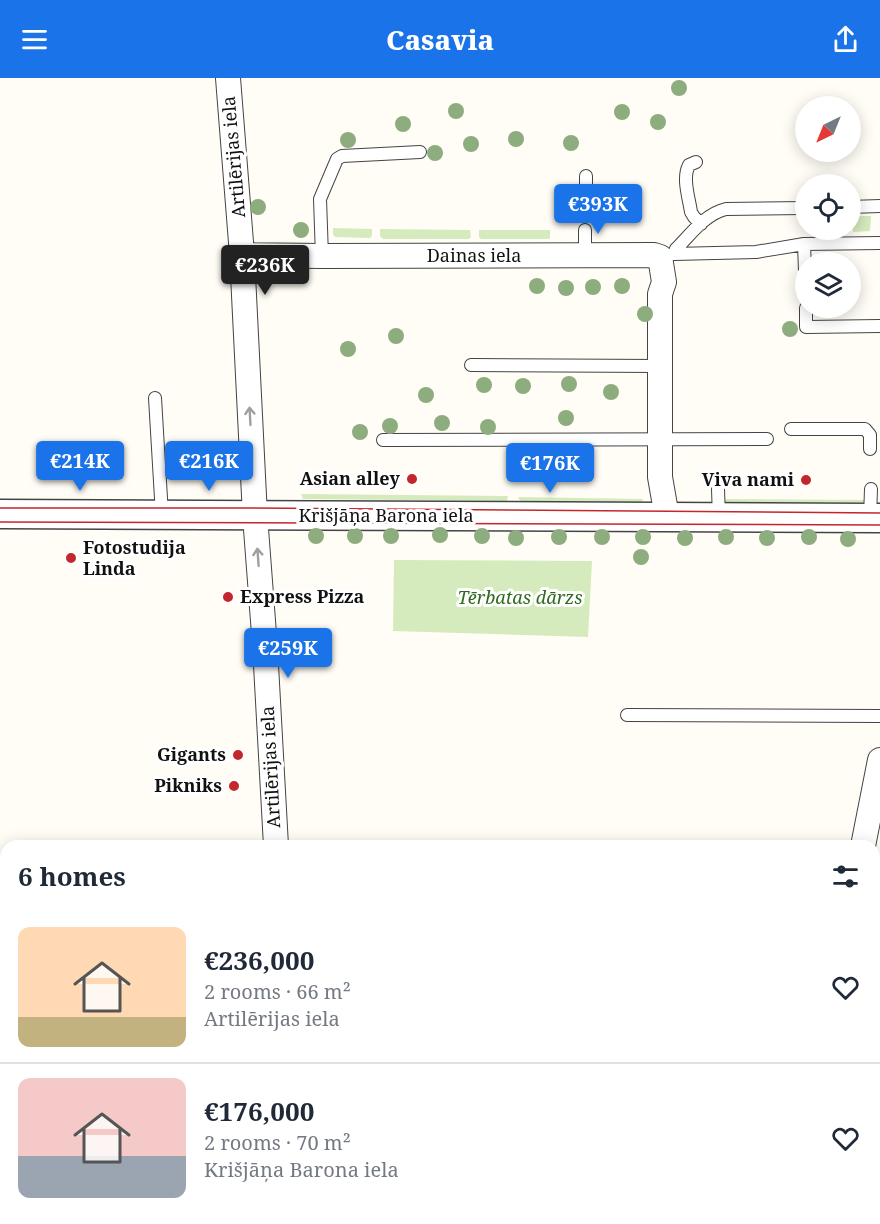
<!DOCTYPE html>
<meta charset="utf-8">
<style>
body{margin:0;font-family:"Noto Serif",serif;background:#f2f2f3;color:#1f2937;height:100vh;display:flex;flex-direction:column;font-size:22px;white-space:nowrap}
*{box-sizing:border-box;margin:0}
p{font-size:20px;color:#747a83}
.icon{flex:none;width:33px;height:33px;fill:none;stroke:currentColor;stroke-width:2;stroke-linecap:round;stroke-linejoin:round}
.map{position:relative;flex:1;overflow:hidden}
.sheet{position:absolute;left:0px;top:762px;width:880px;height:384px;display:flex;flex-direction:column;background:#fff;border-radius:18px 18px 0 0;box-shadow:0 3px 15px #0003}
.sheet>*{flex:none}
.needle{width:39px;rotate:223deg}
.controls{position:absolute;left:795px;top:18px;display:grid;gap:12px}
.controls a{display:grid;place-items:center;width:66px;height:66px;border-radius:50%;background:#fff;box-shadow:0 3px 15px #0003;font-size:30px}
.price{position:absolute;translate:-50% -51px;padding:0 14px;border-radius:6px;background:#1a73e8;color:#fff;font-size:20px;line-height:39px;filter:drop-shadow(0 2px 3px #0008)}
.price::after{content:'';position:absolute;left:50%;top:36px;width:18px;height:14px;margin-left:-9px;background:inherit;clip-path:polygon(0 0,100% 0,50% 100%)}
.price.selected{background:#222;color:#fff}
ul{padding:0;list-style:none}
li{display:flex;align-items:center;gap:18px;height:150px;padding:0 18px}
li+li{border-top:2px solid #e0e1e3}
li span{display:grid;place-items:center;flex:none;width:168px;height:120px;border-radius:12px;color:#555}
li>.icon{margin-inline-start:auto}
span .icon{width:72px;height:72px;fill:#fffc;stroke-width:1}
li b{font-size:26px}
h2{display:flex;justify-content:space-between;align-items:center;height:72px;padding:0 18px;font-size:26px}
header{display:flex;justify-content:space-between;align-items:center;height:78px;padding:0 18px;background:#1a73e8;color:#fff;font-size:27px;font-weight:800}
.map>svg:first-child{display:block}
.green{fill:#d5ebbd}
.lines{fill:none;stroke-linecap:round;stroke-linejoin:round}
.service-casing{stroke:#444;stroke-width:14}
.minor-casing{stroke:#444;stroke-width:26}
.tertiary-casing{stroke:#444;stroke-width:31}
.service{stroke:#fff;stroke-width:12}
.minor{stroke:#fff;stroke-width:24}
.tertiary{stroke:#fff;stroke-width:28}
.tram{stroke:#c4262e;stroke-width:1.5}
.tree{fill:#8dad7f}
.oneway{stroke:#a0a0a0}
.poi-dot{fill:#c4262e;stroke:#fff;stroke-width:2}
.labels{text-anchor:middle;stroke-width:6;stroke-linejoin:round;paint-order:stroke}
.street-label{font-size:18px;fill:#111;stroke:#fff}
.poi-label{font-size:18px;font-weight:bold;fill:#111;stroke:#fff;text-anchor:end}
.park-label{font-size:18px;font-style:italic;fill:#2f6b1f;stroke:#fff}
</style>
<header><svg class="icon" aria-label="menu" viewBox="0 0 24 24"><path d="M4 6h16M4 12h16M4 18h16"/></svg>Casavia<svg class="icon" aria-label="share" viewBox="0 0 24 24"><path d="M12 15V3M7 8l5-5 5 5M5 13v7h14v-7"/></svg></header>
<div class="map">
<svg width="880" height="1146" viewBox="0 0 880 1146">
<rect width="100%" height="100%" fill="#fffdf5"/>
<path class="green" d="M853 138H871L870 153 853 154Z
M333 150 372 151V158L370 160 335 159 333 156Z
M380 151 470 152 471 159 469 161H383L380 158Z
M479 152H550V160L549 161H481L479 159Z
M301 416 508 418 507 423 303 421Z
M518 419 643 421 642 424 520 423Z
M724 421 869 422 868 424H725Z
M394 482 592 483 588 559 393 553Z"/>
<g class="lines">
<g class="service-casing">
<path id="service" d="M696 84 689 87C682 100 689 120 691 134L694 139 701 146
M586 113V98
M850 129 880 128
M804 166 806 220
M674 176 676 171C691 156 705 136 726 131L806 130
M322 178 320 121 337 81 342 78 420 74
M585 178V152
M660 179 674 176 756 174 804 166 880 165
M806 230V249L880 248
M471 287 660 288
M155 320 162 437
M791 351H865L870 357V371
M383 362 767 361
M718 411 719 440
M870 440 871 411
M627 637 880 638
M733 1140V1144L745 1146"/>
</g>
<g class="minor-casing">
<path id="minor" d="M228 0 242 177 255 438 265 569 276 768
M242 177 322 178 654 177 660 179 664 204 660 216V399L667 439
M863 768 880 682
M874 883H880
M0 892H6
M295 1140V1146"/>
</g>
<g class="tertiary-casing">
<path id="tertiary" d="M0 436 880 440"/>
</g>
<use href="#service" class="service"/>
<use href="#minor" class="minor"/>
<use href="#tertiary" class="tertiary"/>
<path class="tram" d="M0 430H254L880 435
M0 444 880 447"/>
</g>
<g class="tree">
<circle cx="679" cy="10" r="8"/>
<circle cx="456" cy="33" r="8"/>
<circle cx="622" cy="34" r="8"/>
<circle cx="658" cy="44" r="8"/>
<circle cx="403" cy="46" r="8"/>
<circle cx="516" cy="61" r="8"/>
<circle cx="348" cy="62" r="8"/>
<circle cx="571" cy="65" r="8"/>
<circle cx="471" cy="66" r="8"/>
<circle cx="435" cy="75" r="8"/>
<circle cx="258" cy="129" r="8"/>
<circle cx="301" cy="152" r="8"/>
<circle cx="537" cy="208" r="8"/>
<circle cx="622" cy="208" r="8"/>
<circle cx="593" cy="209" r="8"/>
<circle cx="566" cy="210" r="8"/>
<circle cx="645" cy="236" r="8"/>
<circle cx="790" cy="251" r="8"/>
<circle cx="396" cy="258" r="8"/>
<circle cx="348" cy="271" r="8"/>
<circle cx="569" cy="306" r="8"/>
<circle cx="484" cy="307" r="8"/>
<circle cx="523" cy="308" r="8"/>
<circle cx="611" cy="314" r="8"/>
<circle cx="426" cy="317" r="8"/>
<circle cx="566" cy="340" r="8"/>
<circle cx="442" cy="345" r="8"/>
<circle cx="390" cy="348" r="8"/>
<circle cx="488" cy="349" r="8"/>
<circle cx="360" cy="354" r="8"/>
<circle cx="440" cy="457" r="8"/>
<circle cx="316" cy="458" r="8"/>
<circle cx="355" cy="458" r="8"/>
<circle cx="391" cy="458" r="8"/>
<circle cx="482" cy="458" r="8"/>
<circle cx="559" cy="459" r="8"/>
<circle cx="602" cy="459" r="8"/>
<circle cx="643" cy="459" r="8"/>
<circle cx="726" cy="459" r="8"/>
<circle cx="809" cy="459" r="8"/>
<circle cx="516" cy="460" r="8"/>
<circle cx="685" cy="460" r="8"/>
<circle cx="767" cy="460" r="8"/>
<circle cx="848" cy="461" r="8"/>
<circle cx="641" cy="479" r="8"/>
</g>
<defs><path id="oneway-shaft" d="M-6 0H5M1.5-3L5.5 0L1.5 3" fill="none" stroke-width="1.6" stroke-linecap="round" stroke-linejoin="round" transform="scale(1.5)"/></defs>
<g class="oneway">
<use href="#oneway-shaft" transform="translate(250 338) rotate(-93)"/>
<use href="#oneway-shaft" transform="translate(258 479) rotate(-94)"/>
</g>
<g class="poi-dot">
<circle cx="412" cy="401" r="6"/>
<circle cx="806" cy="402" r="6"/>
<circle cx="71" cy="480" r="6"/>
<circle cx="228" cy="519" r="6"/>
<circle cx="238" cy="677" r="6"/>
<circle cx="234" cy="708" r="6"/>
</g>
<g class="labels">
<g class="street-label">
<text transform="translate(234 79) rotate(-95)" y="6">Artilērijas iela</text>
<text x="474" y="184">Dainas iela</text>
<text x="386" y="444">Krišjāņa Barona iela</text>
<text transform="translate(271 689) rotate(-93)" y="6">Artilērijas iela</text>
</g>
<g class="poi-label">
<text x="400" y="407">Asian alley</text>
<text x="794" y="408">Viva nami</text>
<text x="83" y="476" text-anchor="start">Fotostudija<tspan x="83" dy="21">Linda</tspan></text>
<text x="240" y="525" text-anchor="start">Express Pizza</text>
<text x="226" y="683">Gigants</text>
<text x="222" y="714">Pikniks</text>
</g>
<g class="park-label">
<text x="520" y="526">Tērbatas dārzs</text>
</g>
</g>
</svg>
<div class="controls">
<a><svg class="needle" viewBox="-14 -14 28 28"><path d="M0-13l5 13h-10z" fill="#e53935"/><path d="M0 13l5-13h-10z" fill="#747a83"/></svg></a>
<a><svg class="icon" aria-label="locate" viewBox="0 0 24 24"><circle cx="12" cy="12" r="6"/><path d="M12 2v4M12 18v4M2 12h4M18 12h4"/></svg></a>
<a><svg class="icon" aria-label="layers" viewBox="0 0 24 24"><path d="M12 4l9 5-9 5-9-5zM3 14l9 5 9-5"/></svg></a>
</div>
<b class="price" style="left:598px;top:157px">€393K</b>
<b class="price selected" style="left:265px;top:218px">€236K</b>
<b class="price" style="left:80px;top:414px">€214K</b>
<b class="price" style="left:209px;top:414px">€216K</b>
<b class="price" style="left:550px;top:416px">€176K</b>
<b class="price" style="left:288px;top:601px">€259K</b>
<section class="sheet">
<h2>6 homes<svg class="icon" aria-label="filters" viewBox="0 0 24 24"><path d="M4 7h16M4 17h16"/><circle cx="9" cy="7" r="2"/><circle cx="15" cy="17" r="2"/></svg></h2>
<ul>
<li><span style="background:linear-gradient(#ffd9b3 75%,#c2b280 0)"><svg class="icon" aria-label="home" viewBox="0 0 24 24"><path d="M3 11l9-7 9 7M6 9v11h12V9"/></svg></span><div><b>€236,000</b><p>2 rooms · 66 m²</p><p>Artilērijas iela</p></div><svg class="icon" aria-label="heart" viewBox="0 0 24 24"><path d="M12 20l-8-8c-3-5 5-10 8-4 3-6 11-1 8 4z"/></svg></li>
<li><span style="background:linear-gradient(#f6c9c9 65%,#9aa5b1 0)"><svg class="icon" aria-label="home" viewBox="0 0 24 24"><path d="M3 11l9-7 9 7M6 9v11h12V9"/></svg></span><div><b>€176,000</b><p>2 rooms · 70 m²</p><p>Krišjāņa Barona iela</p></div><svg class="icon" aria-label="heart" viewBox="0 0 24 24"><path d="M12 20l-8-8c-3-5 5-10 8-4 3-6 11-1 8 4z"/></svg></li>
</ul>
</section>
</div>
